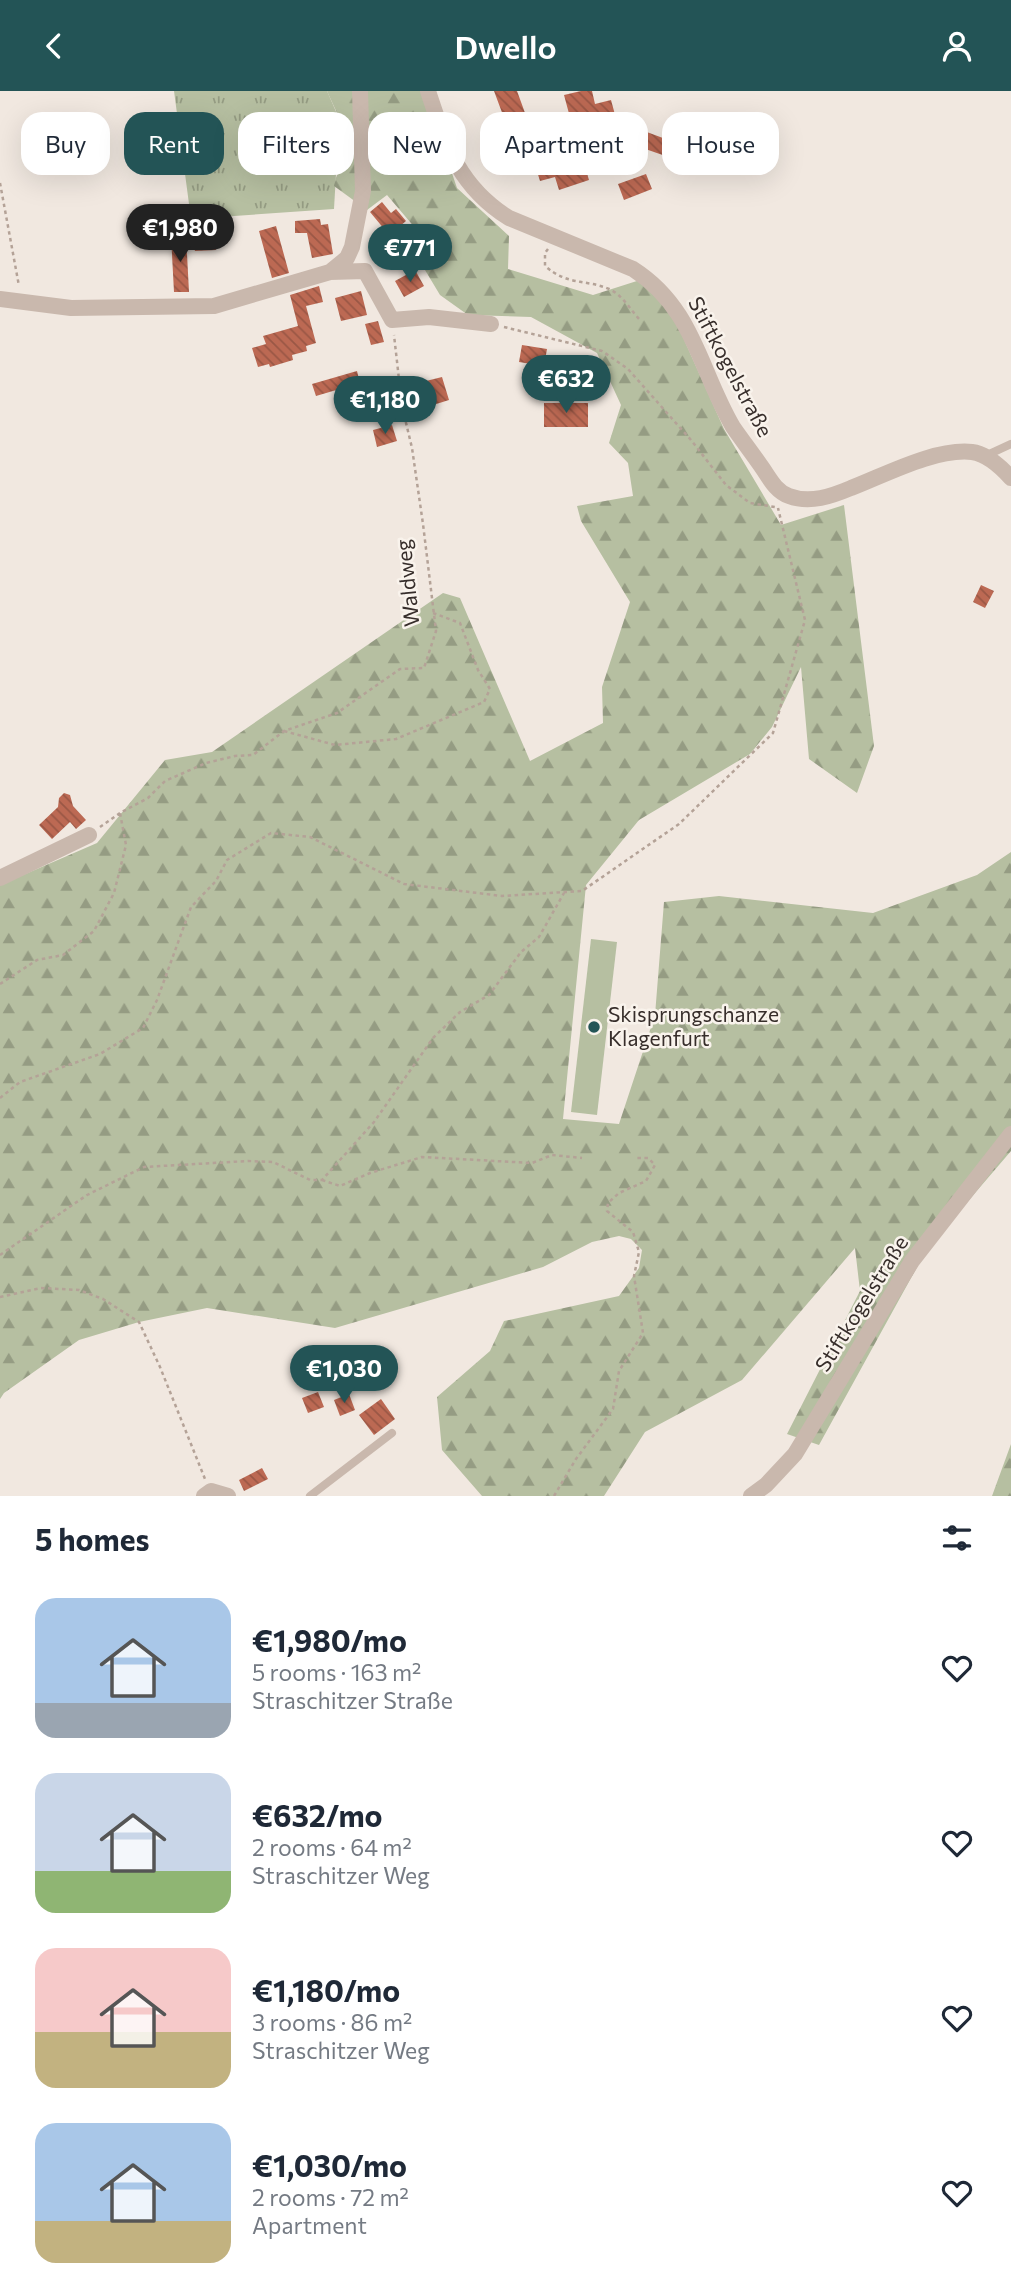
<!DOCTYPE html>
<meta charset="utf-8">
<style>
body{margin:0;font-family:Commissioner,sans-serif;background:#f2f2f3;color:#1f2937;height:100vh;display:flex;flex-direction:column;font-size:26px;white-space:nowrap}
*{box-sizing:border-box;margin:0}
p{font-size:23px;color:#747a83}
.icon{flex:none;width:38px;height:38px;fill:none;stroke:currentColor;stroke-width:2;stroke-linecap:round;stroke-linejoin:round}
.map{position:relative;height:1405px;overflow:hidden}
.panel{display:flex;flex-direction:column;background:#fff;flex:1}
.panel>*{flex:none}
.guide{position:absolute;left:21px;top:21px;width:970px;height:63px;display:flex;gap:14px}
.price{position:absolute;translate:-50% -60px;padding:0 16px;border-radius:24px;background:#235456;color:#fff;font-size:23px;line-height:46px;filter:drop-shadow(0 2px 4px #0008)}
.price::after{content:'';position:absolute;left:50%;top:42px;width:21px;height:16px;margin-left:-10px;background:inherit;clip-path:polygon(0 0,100% 0,50% 100%)}
.price.active{background:#222;color:#fff}
ul{padding:0;list-style:none}
li{display:flex;align-items:center;gap:21px;height:175px;padding:0 35px}
li span{display:grid;place-items:center;flex:none;width:196px;height:140px;border-radius:21px;color:#555}
li>.icon{margin-inline-start:auto}
span .icon{width:84px;height:84px;fill:#fffc;stroke-width:1}
li b{font-size:30px}
h2{display:flex;justify-content:space-between;align-items:center;height:84px;padding:0 35px;font-size:30px}
.chip{padding:0 24px;border-radius:21px;background:#fff;box-shadow:0 7px 28px #0002;font-size:24px;line-height:63px}
.chip.active{background:#235456;color:#fff}
header{display:flex;justify-content:space-between;align-items:center;height:91px;padding:0 35px;background:#235456;color:#fff;font-size:32px;font-weight:600}
.map>svg:first-child{display:block}
.grass{fill:url(#grass-tufts)}
.forest{fill:url(#forest-firs)}
.pitch{fill:#b6bfa1}
.building{fill:url(#building-back-hatch)}
.lines{fill:none;stroke-linecap:round;stroke-linejoin:round}
.path{stroke:#b4a297;stroke-width:2.5;stroke-dasharray:3.5 3.5;stroke-linecap:butt}
.service{stroke:#c9b8ad;stroke-width:8}
.minor{stroke:#c9b8ad;stroke-width:16}
.poi-dot{fill:#235456;stroke:#f9f3ec;stroke-width:2.5}
.labels{text-anchor:middle;stroke-width:5;stroke-linejoin:round;paint-order:stroke}
.street-label{font-size:21px;fill:#372e2b;stroke:#f9f3ec}
.poi-label{font-size:21px;fill:#372e2b;stroke:#f9f3ec;text-anchor:start}
</style>
<header><svg class="icon" aria-label="back" viewBox="0 0 24 24"><path d="M15 5l-7 7 7 7"/></svg>Dwello<svg class="icon" aria-label="person" viewBox="0 0 24 24"><circle cx="12" cy="8" r="4"/><path d="M4 21q1-7 8-7t8 7"/></svg></header>
<div class="map">
<svg width="1011" height="1405" viewBox="0 0 1011 1405">
<defs>
<pattern id="grass-tufts" width="24" height="20" patternUnits="userSpaceOnUse" patternTransform="scale(1.75)"><rect width="24" height="20" fill="#b6bfa1"/><path d="M3 7l-1-3M5 7V3M7 7l1-3M15 17l-1-3M17 17v-4M19 17l1-3" fill="none" stroke="#959c83"/></pattern>
<pattern id="forest-firs" width="22" height="20" patternUnits="userSpaceOnUse" patternTransform="scale(1.75)"><rect width="22" height="20" fill="#b6bfa1"/><path d="M5 1l3.5 6h-7zM16 11l3.5 6h-7z" fill="#959c83"/></pattern>
<pattern id="building-back-hatch" width="6" height="6" patternUnits="userSpaceOnUse" patternTransform="scale(1.75)"><rect width="6" height="6" fill="#bc6953"/><path d="M-1 5l2 2M0 0l6 6M5-1l2 2" fill="none" stroke="#9a5745"/></pattern>
</defs>
<rect width="100%" height="100%" fill="#f1e8e0"/>
<path class="grass" d="M174 0H327L345 41 346 68 336 83 334 118 191 128Z"/>
<path class="forest" d="M327 0H424L457 97 509 145 508 178 593 204 640 189 674 226 724 338 781 434 844 414 874 655 857 702 809 668 801 576 772 636 750 663 639 729 586 794 563 1028 619 1033 655 924 664 811 719 805 873 822 977 784 1011 761V1060L927 1158 819 1354 787 1343 860 1200 855 1157 742 1289 645 1341 604 1405H482L442 1359 437 1306 490 1260 504 1230 619 1205 639 1177 642 1159 631 1148 619 1145 592 1151 543 1176 335 1237 207 1217 139 1231 79 1249 4 1302 0 1308V794L97 752 165 669 212 661 443 502 460 507 530 670 603 632 602 596 630 511 581 430 577 415 633 405 628 372 609 352 621 314 597 262 531 226 468 224 440 204 416 164V138L387 104 367 119 334 95C336 82 340 81 345 70 353 49 335 19 327 0Z
M1011 1353V1405H992Z"/>
<path class="pitch" d="M591 848 617 851 597 1024 571 1021Z"/>
<path class="building" d="M494 0H517L540 63 520 70Z
M581 0H592L595 13 611 9 617 31 601 35 604 50 578 56 564 4Z
M628 34 679 53 674 68 634 54 631 62 619 59Z
M559 69 561 77 583 69 589 89 559 99 555 86 540 90 536 77Z
M646 83 652 98 624 109 618 93Z
M382 111 391 122 396 118 406 130 393 141 388 136 385 139 370 121Z
M320 128 321 134 328 133 333 163 312 167 307 142H295V130Z
M276 135 289 182 272 187 259 140Z
M204 138 227 140 228 152 215 154 216 159 195 160 190 144 204 143Z
M186 144 189 201H174L171 145Z
M415 179 424 195 404 206 395 190Z
M319 195 323 211 306 215 316 252 306 255 307 260 292 264 293 269 270 276 269 273 258 276 252 257 266 253 263 245 298 235 290 204Z
M361 200 367 224 341 230 335 207Z
M378 230 384 251 371 254 365 233Z
M522 254 547 258 544 275 519 271Z
M357 280 360 292 316 305 312 293Z
M442 286 449 309 433 314 426 290Z
M544 312H588V336H544Z
M392 334 397 350 377 356 373 339Z
M981 494 994 500 985 517 973 511Z
M64 702 70 704 73 715 86 729 76 738 70 731 52 748 39 734 58 716 59 707Z
M318 1301 324 1316 308 1322 302 1307Z
M349 1303 355 1319 340 1325 334 1309Z
M381 1308 395 1328 374 1344 359 1324Z
M262 1377 268 1388 244 1400 239 1389Z"/>
<g class="lines">
<path class="path" d="M0 92 19 195
M548 158 545 162V175C568 195 586 188 609 198 623 204 631 220 641 230
M504 236 602 260 628 278 691 349 726 394 750 412 775 416
M284 640 335 654 396 648 484 611 490 598 478 579 460 532 433 522
M100 736 120 722
M0 893 37 869 63 864 94 840 114 802 126 754 120 722 148 707 165 690 206 672 235 665 253 664 284 640 337 622 400 578 424 577 436 540 423 433 412 357 402 315 394 244
M0 1007 20 991 100 963 143 937 157 909 191 816 216 790 227 769 271 742 310 746 404 793 502 805 582 800 679 733 773 642 805 529 778 417
M322 1089 340 1095 370 1082 422 1066 532 1072 552 1064 582 1067
M0 1164 87 1104 144 1076 248 1070 273 1071 310 1089H322L374 1031 433 947 460 921 489 904 521 861 539 846 564 802
M0 1206 41 1197 79 1199 103 1208 139 1231 160 1276 205 1388
M554 1405 576 1368 613 1318 619 1280 643 1242 634 1185 639 1161 633 1141 607 1120 608 1112 619 1102 646 1090 655 1074 648 1067H637"/>
<path class="service" d="M985 365 1011 353
M310 1405 392 1342"/>
<path class="minor" d="M428 0C446 54 458 95 509 127L633 178C694 217 699 278 733 336 742 349 752 362 761 375 769 386 775 400 789 405 810 413 832 405 851 397 885 384 935 357 972 361 987 363 1001 376 1011 387
M330 181 365 180 392 229 429 226 491 233
M0 208 71 217 214 215 330 181 347 167 352 156 363 100 360 0
M0 787 89 744
M204 1405 211 1400 228 1405
M751 1405 766 1394 795 1363 912 1170 1011 1043"/>
</g>
<circle class="poi-dot" cx="594" cy="936" r="7"/>
<g class="labels">
<g class="street-label">
<text transform="translate(730 276) rotate(62)" y="7">Stiftkogelstraße</text>
<text transform="translate(408 492) rotate(-96)" y="7">Waldweg</text>
<text transform="translate(862 1213) rotate(-58)" y="7">Stiftkogelstraße</text>
</g>
<g class="poi-label">
<text x="608" y="931">Skisprungschanze<tspan x="608" dy="24">Klagenfurt</tspan></text>
</g>
</g>
</svg>
<b class="price active" style="left:180px;top:173px">€1,980</b>
<b class="price" style="left:410px;top:193px">€771</b>
<b class="price" style="left:566px;top:324px">€632</b>
<b class="price" style="left:385px;top:345px">€1,180</b>
<b class="price" style="left:344px;top:1314px">€1,030</b>
<div class="guide">
<a class="chip">Buy</a>
<a class="chip active">Rent</a>
<a class="chip">Filters</a>
<a class="chip">New</a>
<a class="chip">Apartment</a>
<a class="chip">House</a>
</div>
</div>
<section class="panel">
<h2>5 homes<svg class="icon" aria-label="filters" viewBox="0 0 24 24"><path d="M4 7h16M4 17h16"/><circle cx="9" cy="7" r="2"/><circle cx="15" cy="17" r="2"/></svg></h2>
<ul>
<li><span style="background:linear-gradient(#a9c7e8 75%,#9aa5b1 0)"><svg class="icon" aria-label="home" viewBox="0 0 24 24"><path d="M3 11l9-7 9 7M6 9v11h12V9"/></svg></span><div><b>€1,980/mo</b><p>5 rooms · 163 m²</p><p>Straschitzer Straße</p></div><svg class="icon" aria-label="heart" viewBox="0 0 24 24"><path d="M12 20l-8-8c-3-5 5-10 8-4 3-6 11-1 8 4z"/></svg></li>
<li><span style="background:linear-gradient(#c9d6e8 70%,#8fb573 0)"><svg class="icon" aria-label="home" viewBox="0 0 24 24"><path d="M3 11l9-7 9 7M6 9v11h12V9"/></svg></span><div><b>€632/mo</b><p>2 rooms · 64 m²</p><p>Straschitzer Weg</p></div><svg class="icon" aria-label="heart" viewBox="0 0 24 24"><path d="M12 20l-8-8c-3-5 5-10 8-4 3-6 11-1 8 4z"/></svg></li>
<li><span style="background:linear-gradient(#f6c9c9 60%,#c2b280 0)"><svg class="icon" aria-label="home" viewBox="0 0 24 24"><path d="M3 11l9-7 9 7M6 9v11h12V9"/></svg></span><div><b>€1,180/mo</b><p>3 rooms · 86 m²</p><p>Straschitzer Weg</p></div><svg class="icon" aria-label="heart" viewBox="0 0 24 24"><path d="M12 20l-8-8c-3-5 5-10 8-4 3-6 11-1 8 4z"/></svg></li>
<li><span style="background:linear-gradient(#a9c7e8 70%,#c2b280 0)"><svg class="icon" aria-label="home" viewBox="0 0 24 24"><path d="M3 11l9-7 9 7M6 9v11h12V9"/></svg></span><div><b>€1,030/mo</b><p>2 rooms · 72 m²</p><p>Apartment</p></div><svg class="icon" aria-label="heart" viewBox="0 0 24 24"><path d="M12 20l-8-8c-3-5 5-10 8-4 3-6 11-1 8 4z"/></svg></li>
</ul>
</section>
